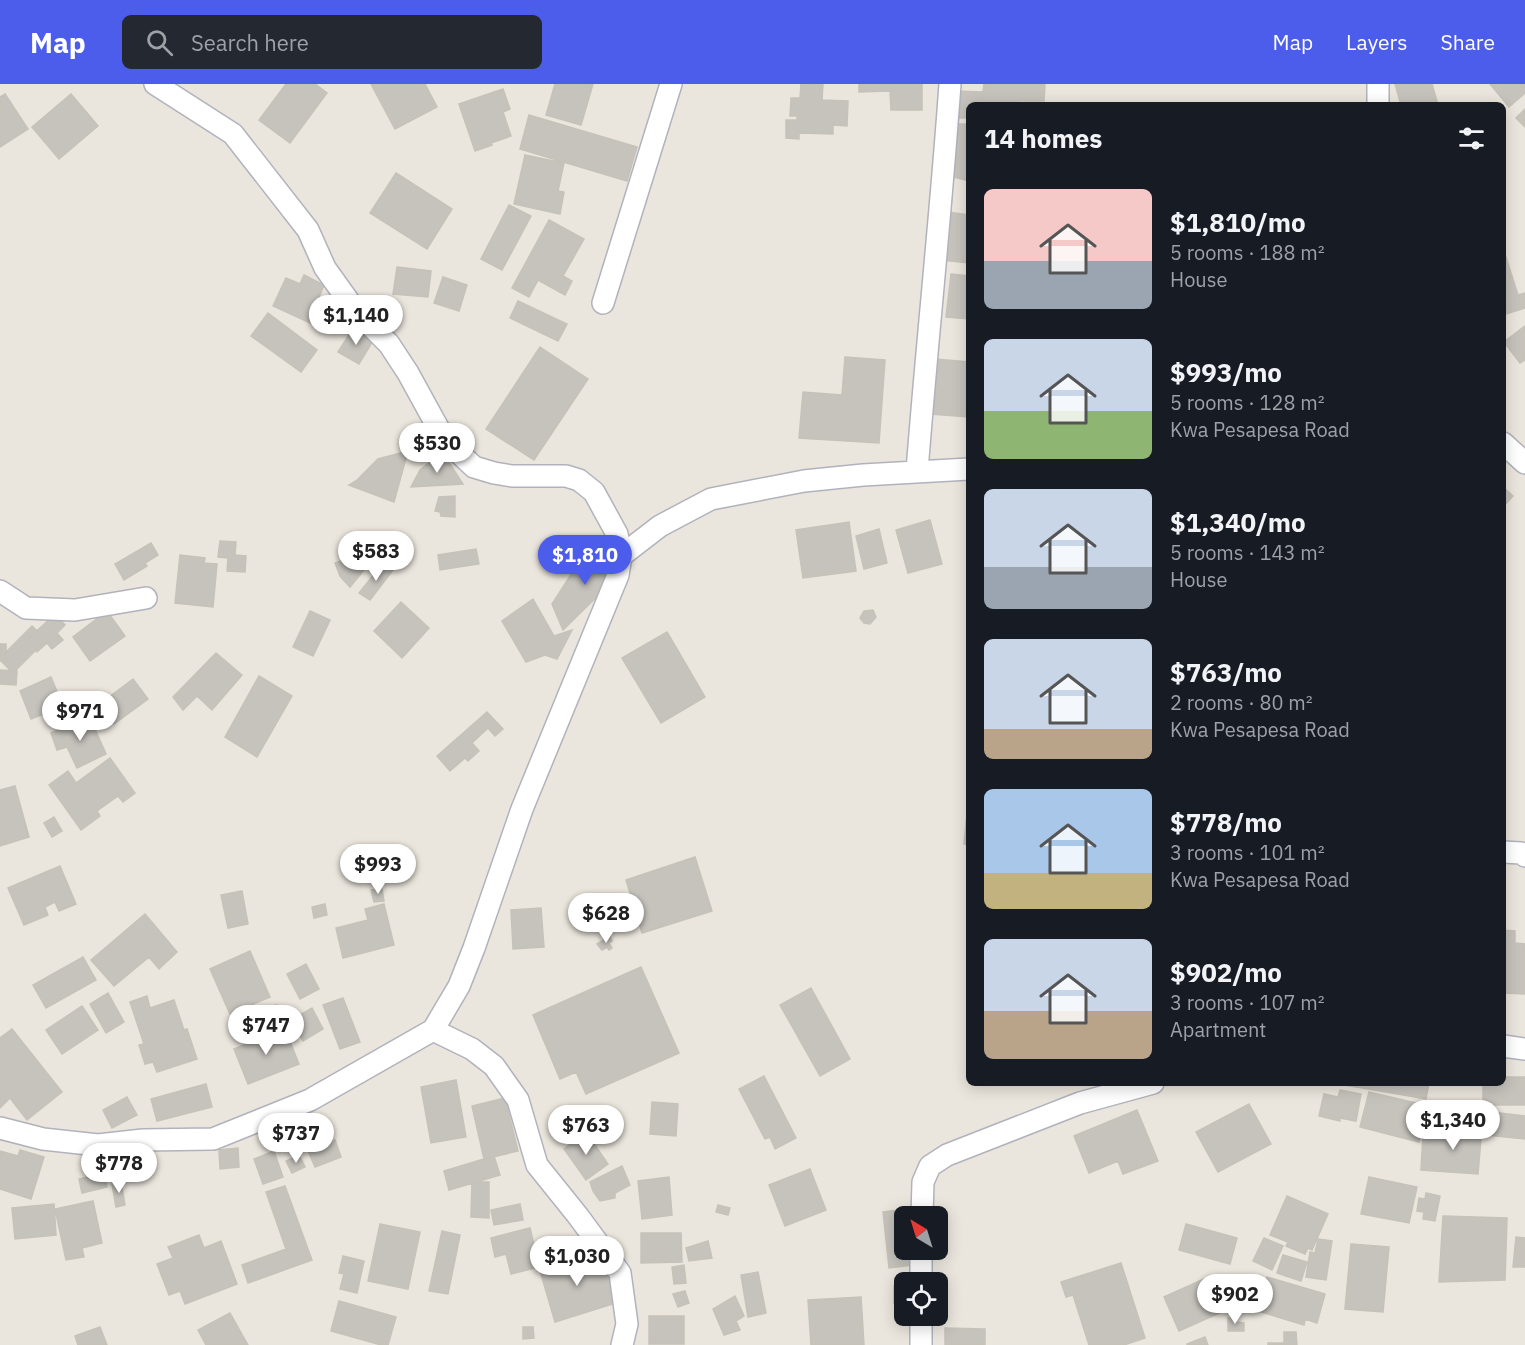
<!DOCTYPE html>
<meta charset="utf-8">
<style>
body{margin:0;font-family:"IBM Plex Sans",sans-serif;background:#242831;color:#f1f3f6;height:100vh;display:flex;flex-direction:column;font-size:22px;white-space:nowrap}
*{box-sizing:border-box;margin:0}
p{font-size:20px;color:#9ea1a6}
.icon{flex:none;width:33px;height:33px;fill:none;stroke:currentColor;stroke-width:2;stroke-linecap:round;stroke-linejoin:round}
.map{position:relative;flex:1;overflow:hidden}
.details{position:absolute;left:966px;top:18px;width:540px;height:984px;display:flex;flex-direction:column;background:#171b24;border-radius:9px;box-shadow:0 3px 15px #0003}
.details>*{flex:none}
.needle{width:39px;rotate:322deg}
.controls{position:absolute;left:894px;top:1122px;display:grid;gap:12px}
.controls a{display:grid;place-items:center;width:54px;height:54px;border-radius:9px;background:#171b24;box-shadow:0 3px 15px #0003;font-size:30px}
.price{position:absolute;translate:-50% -51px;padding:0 14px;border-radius:21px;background:#fff;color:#222;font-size:20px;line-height:39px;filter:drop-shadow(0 2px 3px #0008)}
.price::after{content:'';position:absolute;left:50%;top:36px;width:18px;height:14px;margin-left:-9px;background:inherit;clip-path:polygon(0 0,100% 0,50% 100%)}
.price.selected{background:#4b5dea;color:#fff}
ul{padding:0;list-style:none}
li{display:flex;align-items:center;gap:18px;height:150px;padding:0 18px}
li span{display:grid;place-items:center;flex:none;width:168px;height:120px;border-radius:9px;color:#555}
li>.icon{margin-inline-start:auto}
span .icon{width:72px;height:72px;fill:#fffc;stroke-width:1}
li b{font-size:26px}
h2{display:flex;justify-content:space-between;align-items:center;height:72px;padding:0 18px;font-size:26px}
header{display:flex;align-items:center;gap:36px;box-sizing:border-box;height:84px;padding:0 30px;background:#4b5dea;color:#fff}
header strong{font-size:28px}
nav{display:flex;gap:33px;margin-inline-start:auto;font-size:21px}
.search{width:420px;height:54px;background:#242831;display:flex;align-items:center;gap:15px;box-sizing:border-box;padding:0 21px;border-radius:9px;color:#9ea1a6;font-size:22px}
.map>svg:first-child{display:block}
.building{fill:#c6c3bd;stroke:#c6c2b7;stroke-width:1.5}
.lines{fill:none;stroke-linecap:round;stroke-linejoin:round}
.street-casing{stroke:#b1b2bc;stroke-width:24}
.street{stroke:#fff;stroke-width:21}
</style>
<header>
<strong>Map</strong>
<div class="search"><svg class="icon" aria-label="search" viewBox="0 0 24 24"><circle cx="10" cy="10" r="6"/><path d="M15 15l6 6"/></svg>Search here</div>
<nav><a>Map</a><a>Layers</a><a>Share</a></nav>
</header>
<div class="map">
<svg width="1525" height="1261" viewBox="0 0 1525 1261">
<rect width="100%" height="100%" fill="#ebe6dd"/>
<path class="building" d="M286 0H315L327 9 290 59 259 36Z
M371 0H425L437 23 395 45Z
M555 0H593L581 41 546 31Z
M801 0H823L822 16 848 17 847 42 833 41V50L799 49V55L786 54V36H797V32H790L791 14H800Z
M859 0H922V26H891L890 7 859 8Z
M984 0H1045L1044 17H1018V21H969V34H955L956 7 983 8Z
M1395 0H1432L1438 21H1401Z
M1490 0H1525V9L1509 23Z
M503 5 510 25 503 28 511 52 491 59 492 61 475 67 459 20Z
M5 10 28 45 0 63V13Z
M71 10 98 42 59 75 32 43Z
M1525 25V43L1516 34Z
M529 31 637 63 627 97 520 65Z
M956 40H969V97L946 91Z
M525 71 564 79 558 107 564 108 560 130 514 120Z
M396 89 452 125 427 165 370 129Z
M509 121 531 132 502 186 481 175Z
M947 128 969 131V179L941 176Z
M549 136 584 155 563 192 572 197 565 211 538 196 529 213 512 204Z
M1503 164 1518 211 1525 209V224L1503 231Z
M397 183 431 187 428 213 393 210Z
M951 190 969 192V235L946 233Z
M304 191 324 201 319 213 331 218 319 243 273 222 286 194 300 200Z
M443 193 467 201 459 227 434 219Z
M518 217 567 240 558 257 510 234Z
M268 229 317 266 301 288 251 252Z
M1525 242V276L1520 279 1504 258Z
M354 243 374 255 359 280 338 268Z
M540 263 588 295 534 376 486 345Z
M845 273 885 276 879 359 799 354 803 308 842 311Z
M935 275 969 278V333L930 330Z
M408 367 394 418 349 401 356 397 378 375Z
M442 368 463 400 411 403 420 386Z
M1503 403 1513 412 1503 423Z
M455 412V433L441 432 440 428 435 427 439 413Z
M930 436 942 480 908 489 896 446Z
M849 438 856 487 803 494 796 446Z
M879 445 887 479 864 485 856 452Z
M220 457 236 458 235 471 246 472 245 488 227 487 228 474 218 473Z
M151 459 158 471 145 479 147 482 124 496 115 480Z
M476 465 479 480 440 486 438 471Z
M616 468 617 493 563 546 552 520 581 475Z
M180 471 205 474 204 479 217 480 213 523 175 519Z
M355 472 365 473 369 480 350 503 340 492 335 479Z
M383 479 393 486 370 516 359 509Z
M533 515 554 552 572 546 557 575 545 571 526 578 502 537Z
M401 518 429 544 402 574 374 547Z
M873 526 876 533 870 540 864 539 860 534 864 527Z
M107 527 125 552 90 577 73 553Z
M310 527 330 536 313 572 293 563Z
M55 530 65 541 57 549 63 556 52 565 47 559 37 568 27 556Z
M32 542 46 556 13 589 0 576V574Z
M667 548 705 613 661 639 622 574Z
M0 560H6V577H0Z
M216 569 242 591 212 626 197 612 183 626 173 613Z
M0 586 17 587 16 601 0 600Z
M259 592 292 612 257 673 225 653Z
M51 593 63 622 31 635 20 607Z
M133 595 148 615 114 640 100 620Z
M487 628 503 645 495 652 488 644 472 659 479 667 468 677 465 674 450 687 437 672Z
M90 634 106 670 77 684 67 663 57 666 51 649Z
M110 674 135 709 123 718 118 712 97 727 100 732 81 746 49 701 68 687 76 699Z
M15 702 29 753 0 762V706Z
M967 730H969V761L964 760Z
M54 733 62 747 52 753 44 739Z
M695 773 712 827 642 849 626 796Z
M60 782 76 820 59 827 55 818 45 823 48 831 24 841 8 804Z
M382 805 384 817 374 818 371 806Z
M242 807 248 840 228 844 221 811Z
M325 820 327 831 314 834 312 823Z
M384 820 394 861 343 874 336 844 368 836 365 825Z
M541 824 544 863 513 865 511 826Z
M145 830 177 868 159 885 149 873 114 902 91 876Z
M1503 846 1515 847V859L1525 860V910L1503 909Z
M610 852 612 857 609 859 612 864 609 866 607 863 602 866 597 860Z
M250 867 270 913 230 930 210 885Z
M83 873 96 896 46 924 33 901Z
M306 880 319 905 300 915 287 890Z
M641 883 679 969 586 1010 576 988 560 995 533 931Z
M811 904 850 975 820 992 780 921Z
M108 909 124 938 106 949 90 920Z
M147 912 150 924 174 916 184 946 187 945 197 975 157 988 153 978 145 980 139 961 144 960 130 918Z
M343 914 360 958 340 965 323 921Z
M276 921 282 938 239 954 233 936Z
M82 922 98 946 62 970 46 946Z
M312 924 323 945 303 957 291 936Z
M12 945 62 1008 27 1036 10 1014 0 1024V954Z
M285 945 299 980 248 1000 234 965Z
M764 992 796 1054 775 1065 770 1053 765 1055 739 1005Z
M1503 993H1525V1021H1483V999H1503Z
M456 996 466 1053 431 1059 421 1003Z
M1333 999H1429L1426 1015Z
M206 1000 212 1023 157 1037 151 1015Z
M1340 1006 1361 1010 1356 1037 1340 1034V1037L1319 1032 1324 1010 1338 1013Z
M1369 1008 1429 1022 1419 1058 1360 1043Z
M127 1013 137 1031 112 1044 103 1026Z
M505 1014 518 1067 484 1075 472 1022Z
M652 1018 678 1020 676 1052 650 1050Z
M1249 1020 1271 1060 1218 1088 1196 1048Z
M1137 1026 1158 1077 1123 1090 1118 1077 1089 1089 1074 1052Z
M1492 1028 1525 1032V1055L1487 1051 1488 1046H1484L1485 1034 1492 1035Z
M1456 1042 1482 1043 1478 1090 1421 1086 1423 1049 1455 1051Z
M586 1048 608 1080 586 1096 564 1065Z
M335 1056 341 1073 315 1083 308 1067Z
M238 1064 239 1083 220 1085 219 1066Z
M20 1066 44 1073 31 1115 0 1105V1067L18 1072Z
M274 1067 283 1093 263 1100 254 1075Z
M143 1068 147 1082 138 1084 134 1071Z
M299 1071 305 1083 292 1089 286 1077Z
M494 1072 500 1091 449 1106 444 1087Z
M622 1082 630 1101 615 1109V1114L600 1117 593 1107 590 1098Z
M810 1085 826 1126 785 1142 769 1101Z
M104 1089 107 1103 82 1109 79 1095Z
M669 1093 672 1131 642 1135 638 1097Z
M1369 1093 1417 1103 1409 1139 1361 1130Z
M121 1098 125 1121 116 1123 112 1100Z
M472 1098H489V1134L471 1133Z
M285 1102 312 1176 248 1199 242 1181 286 1165 266 1108Z
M1426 1109 1440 1112 1435 1137 1423 1135 1424 1128 1417 1127 1419 1114 1425 1115Z
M1287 1112 1328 1130 1312 1166 1308 1164 1305 1170 1286 1162 1288 1158 1270 1151Z
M93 1117 102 1159 82 1164 84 1173 66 1176 55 1125Z
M54 1120 56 1151 15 1155 12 1124Z
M520 1120 523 1136 494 1141 491 1126Z
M718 1121 730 1124 728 1131 716 1128Z
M906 1125 904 1166H911L913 1181 889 1184 883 1128Z
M1443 1132 1507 1134 1505 1196 1439 1198Z
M380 1140 420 1148 408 1205 368 1197Z
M1186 1140 1237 1154 1230 1180 1179 1166Z
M530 1144 539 1183 511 1190 506 1170 495 1173 491 1154Z
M442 1147 460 1151 448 1210 429 1207Z
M641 1149H681L682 1178 641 1179Z
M199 1151 204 1164 221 1157 237 1200 185 1220 180 1207 169 1211 157 1180 173 1174 168 1163Z
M1516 1153 1525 1154V1183H1513Z
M1264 1154 1283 1162 1272 1186 1253 1177Z
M1318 1155 1332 1157 1326 1196 1306 1193 1310 1168 1315 1169Z
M708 1157 712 1174 689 1177 686 1164Z
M1351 1160 1389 1163 1383 1228 1345 1225Z
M573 1170 578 1184 607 1175 619 1218 555 1238 538 1180Z
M1283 1171 1307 1178 1301 1197 1277 1189Z
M343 1172 364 1177 357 1209 340 1205 344 1190 339 1189Z
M1121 1179 1145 1254 1124 1261H1089L1073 1211 1066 1213 1061 1198Z
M684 1181 686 1199 674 1200 672 1183Z
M758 1188 766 1229 748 1233 741 1191Z
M1267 1193 1325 1210 1317 1239 1305 1235 1304 1241 1258 1227Z
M1204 1195 1219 1229 1179 1247 1164 1213Z
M894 1202H904V1219H894Z
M685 1207 689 1219 678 1223 673 1210Z
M735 1212 744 1232 736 1237 740 1246 724 1251 713 1225Z
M861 1213 864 1261H811L808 1216Z
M339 1217 396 1233 388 1261H381L331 1247Z
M230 1229 248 1261H206L198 1246Z
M649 1232H684V1260H649Z
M1228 1234H1236V1238L1244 1239V1247H1228Z
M100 1243 107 1261H78L75 1252Z
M523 1243H533L534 1254 523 1255Z
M945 1244 985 1245V1261H945Z
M1284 1248H1296L1297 1261H1268V1259H1284Z
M1205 1253 1208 1261H1187V1260Z"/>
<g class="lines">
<g class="street-casing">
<path id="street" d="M155 0 233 50 308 146 325 184 355 226 389 260 408 289 442 351 458 368 474 383 494 389 512 392H566L579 396 594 408 617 450 621 472 618 491 522 725 474 864 459 902 433 946
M1378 0V21
M603 219 671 0
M1503 359 1525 379
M917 387C927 258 941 129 950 0
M621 472 660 442 711 415 804 397 863 391 969 385
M0 507 26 524 75 526 146 514
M1503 768 1521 769 1525 772
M1503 962 1525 965
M0 1044 43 1055 98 1061 143 1056 213 1055 310 1016 433 946 472 965 494 982 518 1016 537 1081 578 1132 620 1189 627 1240 622 1261
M922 1132 923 1098 930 1082 947 1071 1080 1019 1153 999
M921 1166V1198
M921 1261V1232"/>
</g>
<use href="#street" class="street"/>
</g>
</svg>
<div class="controls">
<a><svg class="needle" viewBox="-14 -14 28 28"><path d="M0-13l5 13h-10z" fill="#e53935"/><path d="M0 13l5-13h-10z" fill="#9ea1a6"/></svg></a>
<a><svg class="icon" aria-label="locate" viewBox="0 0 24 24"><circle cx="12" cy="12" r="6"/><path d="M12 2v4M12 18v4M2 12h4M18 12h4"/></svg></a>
</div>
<b class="price" style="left:356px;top:262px">$1,140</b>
<b class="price" style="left:437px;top:390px">$530</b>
<b class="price" style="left:376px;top:498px">$583</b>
<b class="price selected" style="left:585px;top:502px">$1,810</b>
<b class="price" style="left:80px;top:658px">$971</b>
<b class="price" style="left:378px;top:811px">$993</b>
<b class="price" style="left:606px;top:860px">$628</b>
<b class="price" style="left:266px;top:972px">$747</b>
<b class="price" style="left:1453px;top:1067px">$1,340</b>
<b class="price" style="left:586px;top:1072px">$763</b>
<b class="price" style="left:296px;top:1080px">$737</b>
<b class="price" style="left:119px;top:1110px">$778</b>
<b class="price" style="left:577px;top:1203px">$1,030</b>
<b class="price" style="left:1235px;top:1241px">$902</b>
<section class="details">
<h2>14 homes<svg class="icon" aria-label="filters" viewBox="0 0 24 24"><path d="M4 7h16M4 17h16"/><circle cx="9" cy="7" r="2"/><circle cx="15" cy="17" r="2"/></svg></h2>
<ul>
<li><span style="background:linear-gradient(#f6c9c9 60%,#9aa5b1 0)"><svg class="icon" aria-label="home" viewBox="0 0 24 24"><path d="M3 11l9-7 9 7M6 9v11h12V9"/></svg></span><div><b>$1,810/mo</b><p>5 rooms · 188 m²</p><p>House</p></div></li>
<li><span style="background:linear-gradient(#c9d6e8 60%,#8fb573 0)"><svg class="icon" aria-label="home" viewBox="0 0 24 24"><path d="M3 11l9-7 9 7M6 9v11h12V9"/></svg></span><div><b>$993/mo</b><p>5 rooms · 128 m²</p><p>Kwa Pesapesa Road</p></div></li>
<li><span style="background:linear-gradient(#c9d6e8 65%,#9aa5b1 0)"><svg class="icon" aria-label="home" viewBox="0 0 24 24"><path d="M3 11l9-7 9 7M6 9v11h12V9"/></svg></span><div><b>$1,340/mo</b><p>5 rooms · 143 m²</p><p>House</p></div></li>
<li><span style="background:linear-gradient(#c9d6e8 75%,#b9a48a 0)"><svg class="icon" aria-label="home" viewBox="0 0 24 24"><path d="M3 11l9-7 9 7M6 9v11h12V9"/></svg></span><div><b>$763/mo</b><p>2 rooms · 80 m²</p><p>Kwa Pesapesa Road</p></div></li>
<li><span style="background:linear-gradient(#a9c7e8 70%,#c2b280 0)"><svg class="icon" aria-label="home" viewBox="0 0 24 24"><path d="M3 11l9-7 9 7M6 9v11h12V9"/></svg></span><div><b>$778/mo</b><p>3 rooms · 101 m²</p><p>Kwa Pesapesa Road</p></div></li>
<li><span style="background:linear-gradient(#c9d6e8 60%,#b9a48a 0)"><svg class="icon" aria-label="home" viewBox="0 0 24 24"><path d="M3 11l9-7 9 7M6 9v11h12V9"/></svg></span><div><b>$902/mo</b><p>3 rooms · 107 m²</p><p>Apartment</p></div></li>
</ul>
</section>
</div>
